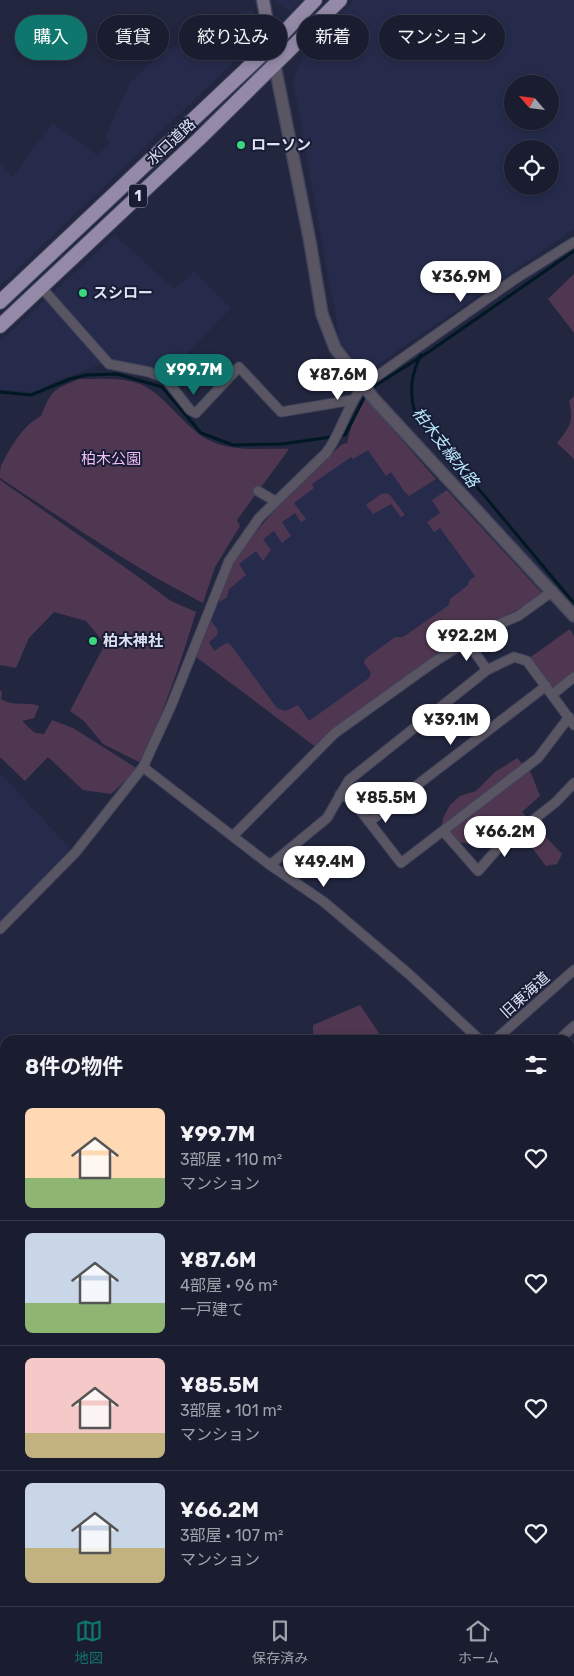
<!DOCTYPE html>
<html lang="ja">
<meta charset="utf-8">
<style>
body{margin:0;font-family:Rubik,"Noto Sans JP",sans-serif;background:#27293b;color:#f1f3f6;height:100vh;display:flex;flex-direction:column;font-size:19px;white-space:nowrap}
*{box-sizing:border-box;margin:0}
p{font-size:16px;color:#9fa1aa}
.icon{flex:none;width:28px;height:28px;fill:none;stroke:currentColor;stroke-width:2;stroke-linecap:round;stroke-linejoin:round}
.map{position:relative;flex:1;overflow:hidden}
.details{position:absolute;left:0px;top:1035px;width:575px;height:571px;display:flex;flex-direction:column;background:#1a1c2f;border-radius:15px 15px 0 0;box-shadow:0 2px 8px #0003,0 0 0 1px #383a4b}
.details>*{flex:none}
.top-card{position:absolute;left:15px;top:15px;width:545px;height:45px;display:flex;gap:10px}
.needle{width:32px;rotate:298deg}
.buttons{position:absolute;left:504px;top:75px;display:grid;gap:10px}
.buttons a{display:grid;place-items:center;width:55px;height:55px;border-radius:50%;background:#1a1c2f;box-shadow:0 2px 8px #0003,0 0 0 1px #383a4b;font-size:25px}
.price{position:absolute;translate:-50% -42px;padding:0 11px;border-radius:18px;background:#fff;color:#222;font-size:16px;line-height:32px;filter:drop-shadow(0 1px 2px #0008)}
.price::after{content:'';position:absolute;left:50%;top:30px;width:15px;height:11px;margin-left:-8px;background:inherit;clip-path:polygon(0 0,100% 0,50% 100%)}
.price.on{background:#0f766e;color:#fff}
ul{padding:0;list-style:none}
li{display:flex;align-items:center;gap:15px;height:125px;padding:0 25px}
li+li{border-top:1px solid #383a4b}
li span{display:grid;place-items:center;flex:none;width:140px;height:100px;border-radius:8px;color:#555}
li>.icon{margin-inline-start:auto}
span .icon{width:60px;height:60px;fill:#fffc;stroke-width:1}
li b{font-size:21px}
h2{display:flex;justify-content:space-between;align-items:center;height:60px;padding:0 25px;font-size:21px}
.tag{padding:0 18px;border-radius:22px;background:#1a1c2f;box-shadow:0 2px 8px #0003,0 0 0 1px #383a4b;font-size:18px;line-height:45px}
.tag.on{background:#0f766e;color:#fff}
.dock{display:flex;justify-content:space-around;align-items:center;height:70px;border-top:1px solid #383a4b;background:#1a1c2f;font-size:14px;color:#9fa1aa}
.dock a{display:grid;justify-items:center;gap:2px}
.dock .on{color:#0f766e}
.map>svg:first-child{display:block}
.built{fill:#262b4b;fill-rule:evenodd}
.green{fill:#503751}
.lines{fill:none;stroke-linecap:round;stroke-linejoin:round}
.stream{stroke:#001823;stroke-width:3}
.minor-casing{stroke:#40445c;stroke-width:11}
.tertiary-casing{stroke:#40445c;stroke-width:14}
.secondary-casing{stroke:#40445c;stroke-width:15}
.trunk-casing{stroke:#40445c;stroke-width:16}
.minor{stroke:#5a5563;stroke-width:9}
.tertiary{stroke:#5a5563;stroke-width:11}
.secondary{stroke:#766f83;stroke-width:12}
.trunk{stroke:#948aa8;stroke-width:14}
.poi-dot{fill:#3ad77f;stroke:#181c35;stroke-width:2}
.labels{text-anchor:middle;stroke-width:4;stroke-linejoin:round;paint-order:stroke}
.shield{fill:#181c35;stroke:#a2a6b9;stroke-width:1}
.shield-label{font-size:14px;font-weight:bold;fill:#dde1f2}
.street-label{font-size:15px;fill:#dde1f2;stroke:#181c35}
.poi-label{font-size:15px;font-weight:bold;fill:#dde1f2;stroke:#181c35;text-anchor:start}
.park-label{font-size:15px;fill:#f3bdf5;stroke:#181c35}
.water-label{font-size:16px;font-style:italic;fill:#b9e8fd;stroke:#181c35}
</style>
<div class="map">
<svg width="574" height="1606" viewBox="0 0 574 1606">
<rect width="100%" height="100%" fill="#22263f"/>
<path class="built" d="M274 0H302L290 11Z
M354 0H574V229L364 374 340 341 293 81 304 52ZM512 84H550V121H512ZM512 149H550V186H512Z
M254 10 242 54 0 286V163L13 177 52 123 97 155 110 143 105 137 130 83 165 50 196 39 193 25Z
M115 235 174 289 194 272 231 308 167 374 114 360 63 378 34 392 0 390V341Z
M365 398 436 479 543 594 516 612 477 629 453 644 421 666 317 748 196 657 228 571 269 516 342 444 347 443 351 427Z
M0 773 72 850 0 923Z"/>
<path class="green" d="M574 274V333L548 299Z
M79 379C98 379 119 377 137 383 164 391 185 431 213 442 236 452 265 448 289 449L237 520 240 526 215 567 203 603C132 567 66 521 0 478 0 475 0 469 1 466 9 449 24 424 41 416 52 389 53 390 79 379Z
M574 396V459L557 443C570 427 574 421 569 401Z
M365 398 436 479 409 496 404 491 391 472 386 476 368 450 353 459 351 457 312 484 314 488 294 503 306 519 301 522 295 513 282 522 291 536 282 543 274 531 263 539 271 550 263 561 256 551 239 564 246 575 229 589 227 597 220 602C216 559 311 474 342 444L347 443 351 427Z
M0 480 133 573 171 601 196 612C180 664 164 714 139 762L103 744 84 721 70 711 105 644 86 621 54 612 29 638 16 668 0 665Z
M447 490 543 594C514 613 482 626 453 644 405 675 362 713 317 748L196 657 211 621 218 630 217 635 209 642 214 651 226 643 230 644 277 708 285 711 298 705 309 721 369 678 371 673 364 663 365 659 395 637H403L449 605 450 599 468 585 469 581 475 576 440 528 434 532 427 522 440 513 432 500Z
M387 493 390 495 405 515 401 517 391 504 373 514 366 505 381 494Z
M570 629 574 636V672L551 690 528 659Z
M0 690 2 692 1 699C14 707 26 701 39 706L34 718 22 721 35 733 44 734 52 720 73 728 138 769 111 794 83 790 48 757 25 781 0 757Z
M517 758 531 773 540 796 522 812 562 854 557 864 546 866 526 840 508 827 469 844 444 839 441 827 444 816 450 805 460 796 476 791 495 772Z
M360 1005 379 1033 369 1040H318L313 1033V1025Z"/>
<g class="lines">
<path class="stream" d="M421 355C411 373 409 394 415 413L574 603
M370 389 430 351 574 251
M0 392 31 395 70 379 86 375 117 374 162 387 201 433 233 445 282 444 345 435 366 394
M85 1606 94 1601"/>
<g class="minor-casing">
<path id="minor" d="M41 287 109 364 149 372 165 378 190 410 196 413 239 367 281 412 352 400
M258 491 275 501
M467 641 487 670
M552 695 574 677
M143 767 270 865 324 902 410 975 480 1040
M340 794 353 801 401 863 538 758 569 717
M369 822 546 686
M443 831 478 871 500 846 556 802 574 783
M233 836 335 733 434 662 481 632 518 616 553 591
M270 865 327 818 349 780 487 670 514 657 527 661 574 725
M0 929 75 853 143 767 171 706 229 561 259 518 326 453C342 432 346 407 363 386L515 279 574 242
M495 1040 574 970
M559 1040 574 1026
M0 1446 4 1456"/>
</g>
<g class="tertiary-casing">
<path id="tertiary" d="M275 66 310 242 322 314 335 348 374 399 574 616"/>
</g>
<g class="secondary-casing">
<path id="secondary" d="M263 0 275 66"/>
</g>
<g class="trunk-casing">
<path id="trunk" d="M0 302 271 46 315 0
M0 326 199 139 340 0"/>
</g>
<use href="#minor" class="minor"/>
<use href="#tertiary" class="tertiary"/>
<use href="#secondary" class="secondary"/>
<use href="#trunk" class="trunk"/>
</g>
<g class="poi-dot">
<circle cx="241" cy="145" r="5"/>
<circle cx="83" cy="293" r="5"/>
<circle cx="93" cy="641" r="5"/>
</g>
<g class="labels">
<rect class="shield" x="129" y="184.5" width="18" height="23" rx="4"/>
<g class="shield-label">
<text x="138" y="201">1</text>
</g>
<g class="street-label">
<text transform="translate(171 142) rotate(-43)" y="5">水口道路</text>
<text transform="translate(525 995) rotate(-42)" y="5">旧東海道</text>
</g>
<g class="poi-label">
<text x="251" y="150">ローソン</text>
<text x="93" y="298">スシロー</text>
<text x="103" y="646">柏木神社</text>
</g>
<g class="park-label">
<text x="111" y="464">柏木公園</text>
</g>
<g class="water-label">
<text transform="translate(446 447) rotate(52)" y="6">柏木支線水路</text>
</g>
</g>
</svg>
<div class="buttons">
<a><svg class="needle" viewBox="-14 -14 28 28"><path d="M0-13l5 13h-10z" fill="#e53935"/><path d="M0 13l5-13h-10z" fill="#9fa1aa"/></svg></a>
<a><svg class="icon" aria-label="locate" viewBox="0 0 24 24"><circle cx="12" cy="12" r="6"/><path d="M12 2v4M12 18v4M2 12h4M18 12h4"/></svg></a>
</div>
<b class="price" style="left:461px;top:303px">¥36.9M</b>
<b class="price on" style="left:194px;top:396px">¥99.7M</b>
<b class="price" style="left:338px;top:401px">¥87.6M</b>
<b class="price" style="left:467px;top:662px">¥92.2M</b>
<b class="price" style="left:451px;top:746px">¥39.1M</b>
<b class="price" style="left:386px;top:824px">¥85.5M</b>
<b class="price" style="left:505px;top:858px">¥66.2M</b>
<b class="price" style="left:324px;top:888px">¥49.4M</b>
<div class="top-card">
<a class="tag on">購入</a>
<a class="tag">賃貸</a>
<a class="tag">絞り込み</a>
<a class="tag">新着</a>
<a class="tag">マンション</a>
</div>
<section class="details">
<h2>8件の物件<svg class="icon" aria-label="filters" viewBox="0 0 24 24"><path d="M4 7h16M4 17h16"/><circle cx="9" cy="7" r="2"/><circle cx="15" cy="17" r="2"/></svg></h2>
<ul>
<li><span style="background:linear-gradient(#ffd9b3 70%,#8fb573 0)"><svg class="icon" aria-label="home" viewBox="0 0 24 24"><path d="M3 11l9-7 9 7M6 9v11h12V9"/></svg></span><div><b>¥99.7M</b><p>3部屋 · 110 m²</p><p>マンション</p></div><svg class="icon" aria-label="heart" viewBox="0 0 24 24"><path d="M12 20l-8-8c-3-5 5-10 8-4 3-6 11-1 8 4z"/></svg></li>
<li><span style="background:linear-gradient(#c9d6e8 70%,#8fb573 0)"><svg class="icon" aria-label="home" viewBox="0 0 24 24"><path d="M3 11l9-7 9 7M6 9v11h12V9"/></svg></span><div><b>¥87.6M</b><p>4部屋 · 96 m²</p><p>一戸建て</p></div><svg class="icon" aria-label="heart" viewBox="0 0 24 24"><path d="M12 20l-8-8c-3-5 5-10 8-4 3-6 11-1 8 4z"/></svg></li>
<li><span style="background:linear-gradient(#f6c9c9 75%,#c2b280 0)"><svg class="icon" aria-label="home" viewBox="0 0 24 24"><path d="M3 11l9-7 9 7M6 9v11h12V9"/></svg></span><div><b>¥85.5M</b><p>3部屋 · 101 m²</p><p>マンション</p></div><svg class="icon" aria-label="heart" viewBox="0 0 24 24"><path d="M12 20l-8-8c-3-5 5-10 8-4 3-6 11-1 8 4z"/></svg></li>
<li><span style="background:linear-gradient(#c9d6e8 65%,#c2b280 0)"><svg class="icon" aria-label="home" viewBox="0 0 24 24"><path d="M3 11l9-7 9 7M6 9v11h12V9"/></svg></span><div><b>¥66.2M</b><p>3部屋 · 107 m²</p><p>マンション</p></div><svg class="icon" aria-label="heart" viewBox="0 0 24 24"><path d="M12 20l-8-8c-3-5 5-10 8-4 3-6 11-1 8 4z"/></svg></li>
</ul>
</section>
</div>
<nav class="dock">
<a class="on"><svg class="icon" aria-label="map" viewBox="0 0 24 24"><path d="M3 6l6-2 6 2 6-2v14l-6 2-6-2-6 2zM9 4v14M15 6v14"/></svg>地図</a>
<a><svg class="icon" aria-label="saved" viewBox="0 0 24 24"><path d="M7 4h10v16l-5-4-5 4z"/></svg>保存済み</a>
<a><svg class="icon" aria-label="home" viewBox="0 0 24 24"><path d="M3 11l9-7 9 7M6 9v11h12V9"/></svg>ホーム</a>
</nav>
